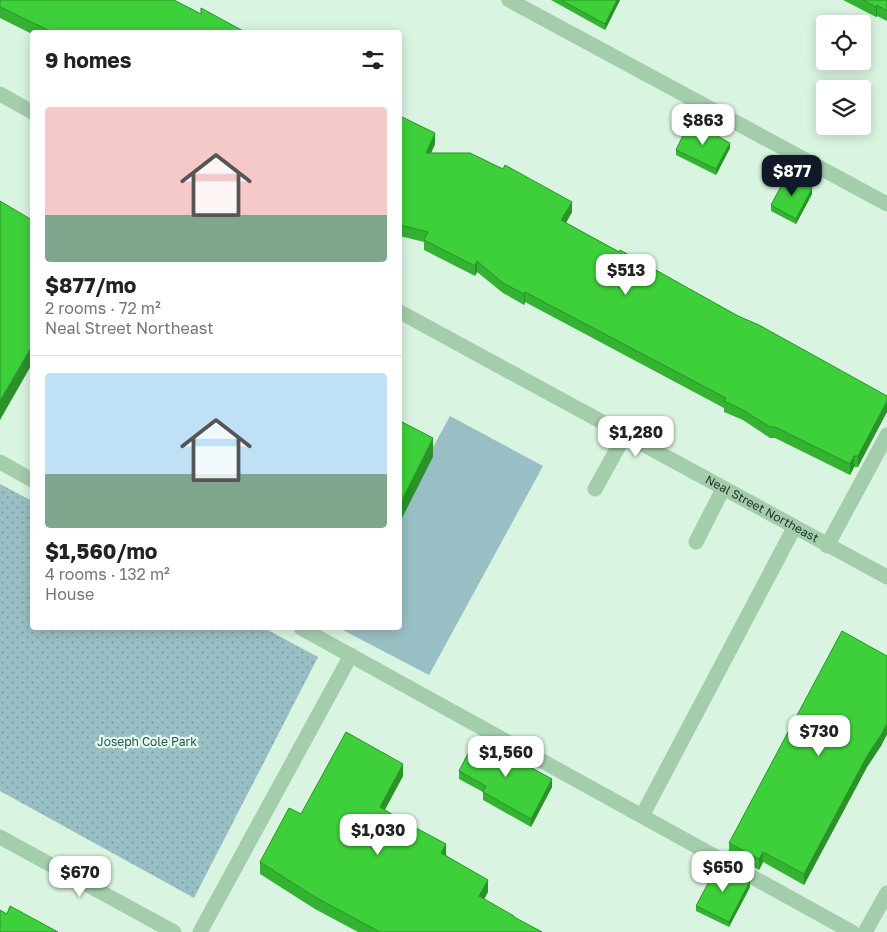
<!DOCTYPE html>
<meta charset="utf-8">
<style>
body{margin:0;font-family:"Golos Text",sans-serif;background:#f6f6f6;color:#222;height:100vh;display:flex;flex-direction:column;font-size:19px;white-space:nowrap}
*{box-sizing:border-box;margin:0}
p{font-size:16px;color:#767676}
.icon{flex:none;width:28px;height:28px;fill:none;stroke:currentColor;stroke-width:2;stroke-linecap:round;stroke-linejoin:round}
.map{position:relative;flex:1;overflow:hidden}
.drawer{position:absolute;left:30px;top:30px;width:372px;height:600px;display:flex;flex-direction:column;background:#fff;border-radius:5px;box-shadow:0 2px 12px #0003}
.drawer>*{flex:none}
.controls{position:absolute;left:816px;top:15px;display:grid;gap:10px}
.controls a{display:grid;place-items:center;width:55px;height:55px;border-radius:5px;background:#fff;box-shadow:0 2px 12px #0003;font-size:25px}
.price{position:absolute;translate:-50% -42px;padding:0 11px;border-radius:10px;background:#fff;color:#222;font-size:16px;line-height:32px;filter:drop-shadow(0 1px 2px #0008)}
.price::after{content:'';position:absolute;left:50%;top:30px;width:15px;height:11px;margin-left:-8px;background:inherit;clip-path:polygon(0 0,100% 0,50% 100%)}
.price.selected{background:#111827;color:#fff}
ul{padding:0;list-style:none}
li{display:grid;align-content:center;gap:10px;height:265px;padding:0 15px}
li+li{border-top:1px solid #e0e0e0}
li span{display:grid;place-items:center;height:155px;border-radius:5px;color:#555}
li>.icon{margin-inline-start:auto}
span .icon{width:90px;height:90px;fill:#fffc;stroke-width:1}
li b{font-size:21px}
h2{display:flex;justify-content:space-between;align-items:center;height:60px;padding:0 15px;font-size:21px}
.map>svg:first-child{display:block}
.green{fill:#98c0c4}
.park{fill:url(#park-dots)}
.lines{fill:none;stroke-linecap:round;stroke-linejoin:round}
.lane{stroke:#a4cdac;stroke-width:15}
.street{stroke:#a4cdac;stroke-width:15}
.wall{fill:#34b332}
.shaded-wall{fill:#2b9229}
.building{fill:#3dd03a;stroke:#2b9229}
.labels{text-anchor:middle;stroke-width:4.5;stroke-linejoin:round;paint-order:stroke}
.street-label{font-size:12px;fill:#263727;stroke:#e6fbeb}
.park-label{font-size:12px;fill:#285358;stroke:#e6fbeb}
</style>
<div class="map">
<svg width="887" height="932" viewBox="0 0 887 932">
<defs>
<pattern id="park-dots" width="8" height="8" patternUnits="userSpaceOnUse" patternTransform="scale(1.25)"><rect width="8" height="8" fill="#98c0c4"/><path d="M2 2h.1M6 6h.1" fill="none" stroke="#7c9d9f" stroke-width="1.8" stroke-linecap="round"/></pattern>
</defs>
<rect width="100%" height="100%" fill="#d9f4e0"/>
<path class="green" d="M450 416 543 466 429 675 339 628H400V508Z"/>
<path class="park" d="M0 484 32 501V628H264L318 657 194 898 0 791Z"/>
<g class="lines">
<path class="lane" d="M509 0 887 204
M0 462 32 480
M595 489 625 435
M696 542 723 489
M827 546 887 435
M301 628 852 932
M642 816 794 528
M200 932 351 655"/>
<g class="street">
<path d="M0 94 32 112"/>
<path id="s1" d="M400 312 887 577"/>
<path d="M0 837 174 932"/>
<path d="M865 932 887 893"/>
</g>
</g>
<path class="wall" d="M0 0 201 14 245 32H32V34L0 18Z
M551 0H620L605 30Z
M843 0H887V21L877 16 876 17Z
M400 121 435 144 431 153 572 212 566 223 887 396 858 467H854L850 475 775 438H770L743 420 724 412V408L525 302 524 305 503 293 477 272 475 276 424 250V242L400 236Z
M730 148 716 175 676 155V150Z
M812 194 796 224 771 211V205Z
M887 656V734L881 746 867 767 804 885 763 862 759 870 729 853V843Z
M459 771 552 787 531 827 483 800V792L459 779Z
M403 776 385 810 446 855 488 892 484 899 514 918 542 932H358L315 909 260 874V862L301 814Z
M750 887 729 927 696 911V906Z"/>
<path class="shaded-wall" d="M617 0H620L605 30V24Z
M877 5V16L876 17V7Z
M435 133V144L426 164V153Z
M730 143V148L716 175V169Z
M812 188V194L796 224V219Z
M572 202V212L561 231V220Z
M477 261V272L475 276V266Z
M525 292V302L524 305V294Z
M32 346V364L0 420V401Z
M887 401V412L858 467V456Z
M433 438V457L400 522V504Z
M854 456V467L850 475V464Z
M887 724V734L881 746 867 767 804 885V874L867 756Z
M403 764V776L380 818V807Z
M552 779V787L531 827V819Z
M446 844V856L441 853Z
M763 852V862L759 870V859Z
M488 880V892L479 908V896Z
M750 881V887L729 927V922Z"/>
<path class="building" d="M0 0H174L201 14V8L245 32H52L0 7Z
M561 0H617L605 24Z
M863 0H887V11L877 5 876 7Z
M402 117 435 133 426 153H470L503 169 505 165 572 202 561 220 619 252 620 250 738 316 759 325 887 396V401L858 456H854L850 464 775 427H770L743 410 724 401 726 398 525 292 524 294 503 283 477 261 475 266 424 240 428 232 400 225V121Z
M690 121 730 143 716 169 676 150Z
M787 175 812 188 796 219 771 205Z
M0 201 32 220V346L0 401Z
M400 421 433 438 400 504Z
M842 631 887 656V724L881 735 867 756 804 874 763 852 759 859 729 843Z
M346 732 403 764 380 807 403 821 446 844 441 853 488 880 479 896 514 916V917L542 932H380L315 897 260 862 289 808 301 814Z
M476 738 552 779 531 819 483 792 486 786 459 771Z
M720 864 750 881 729 922 696 906 713 874 714 875Z
M10 906 58 932H0V910L7 914Z"/>
<g class="labels">
<g class="street-label">
<text dy="4" stroke="none"><textPath href="#s1" startOffset="412">Neal Street Northeast</textPath></text>
</g>
<g class="park-label">
<text x="147" y="746">Joseph Cole Park</text>
</g>
</g>
</svg>
<div class="controls">
<a><svg class="icon" aria-label="locate" viewBox="0 0 24 24"><circle cx="12" cy="12" r="6"/><path d="M12 2v4M12 18v4M2 12h4M18 12h4"/></svg></a>
<a><svg class="icon" aria-label="layers" viewBox="0 0 24 24"><path d="M12 4l9 5-9 5-9-5zM3 14l9 5 9-5"/></svg></a>
</div>
<b class="price" style="left:703px;top:146px">$863</b>
<b class="price selected" style="left:792px;top:197px">$877</b>
<b class="price" style="left:626px;top:296px">$513</b>
<b class="price" style="left:636px;top:458px">$1,280</b>
<b class="price" style="left:819px;top:757px">$730</b>
<b class="price" style="left:506px;top:778px">$1,560</b>
<b class="price" style="left:378px;top:856px">$1,030</b>
<b class="price" style="left:723px;top:893px">$650</b>
<b class="price" style="left:80px;top:898px">$670</b>
<section class="drawer">
<h2>9 homes<svg class="icon" aria-label="filters" viewBox="0 0 24 24"><path d="M4 7h16M4 17h16"/><circle cx="9" cy="7" r="2"/><circle cx="15" cy="17" r="2"/></svg></h2>
<ul>
<li><span style="background:linear-gradient(#f6c9c9 70%,#7fa58c 0)"><svg class="icon" aria-label="home" viewBox="0 0 24 24"><path d="M3 11l9-7 9 7M6 9v11h12V9"/></svg></span><div><b>$877/mo</b><p>2 rooms · 72 m²</p><p>Neal Street Northeast</p></div></li>
<li><span style="background:linear-gradient(#bfe0f5 65%,#7fa58c 0)"><svg class="icon" aria-label="home" viewBox="0 0 24 24"><path d="M3 11l9-7 9 7M6 9v11h12V9"/></svg></span><div><b>$1,560/mo</b><p>4 rooms · 132 m²</p><p>House</p></div></li>
</ul>
</section>
</div>
